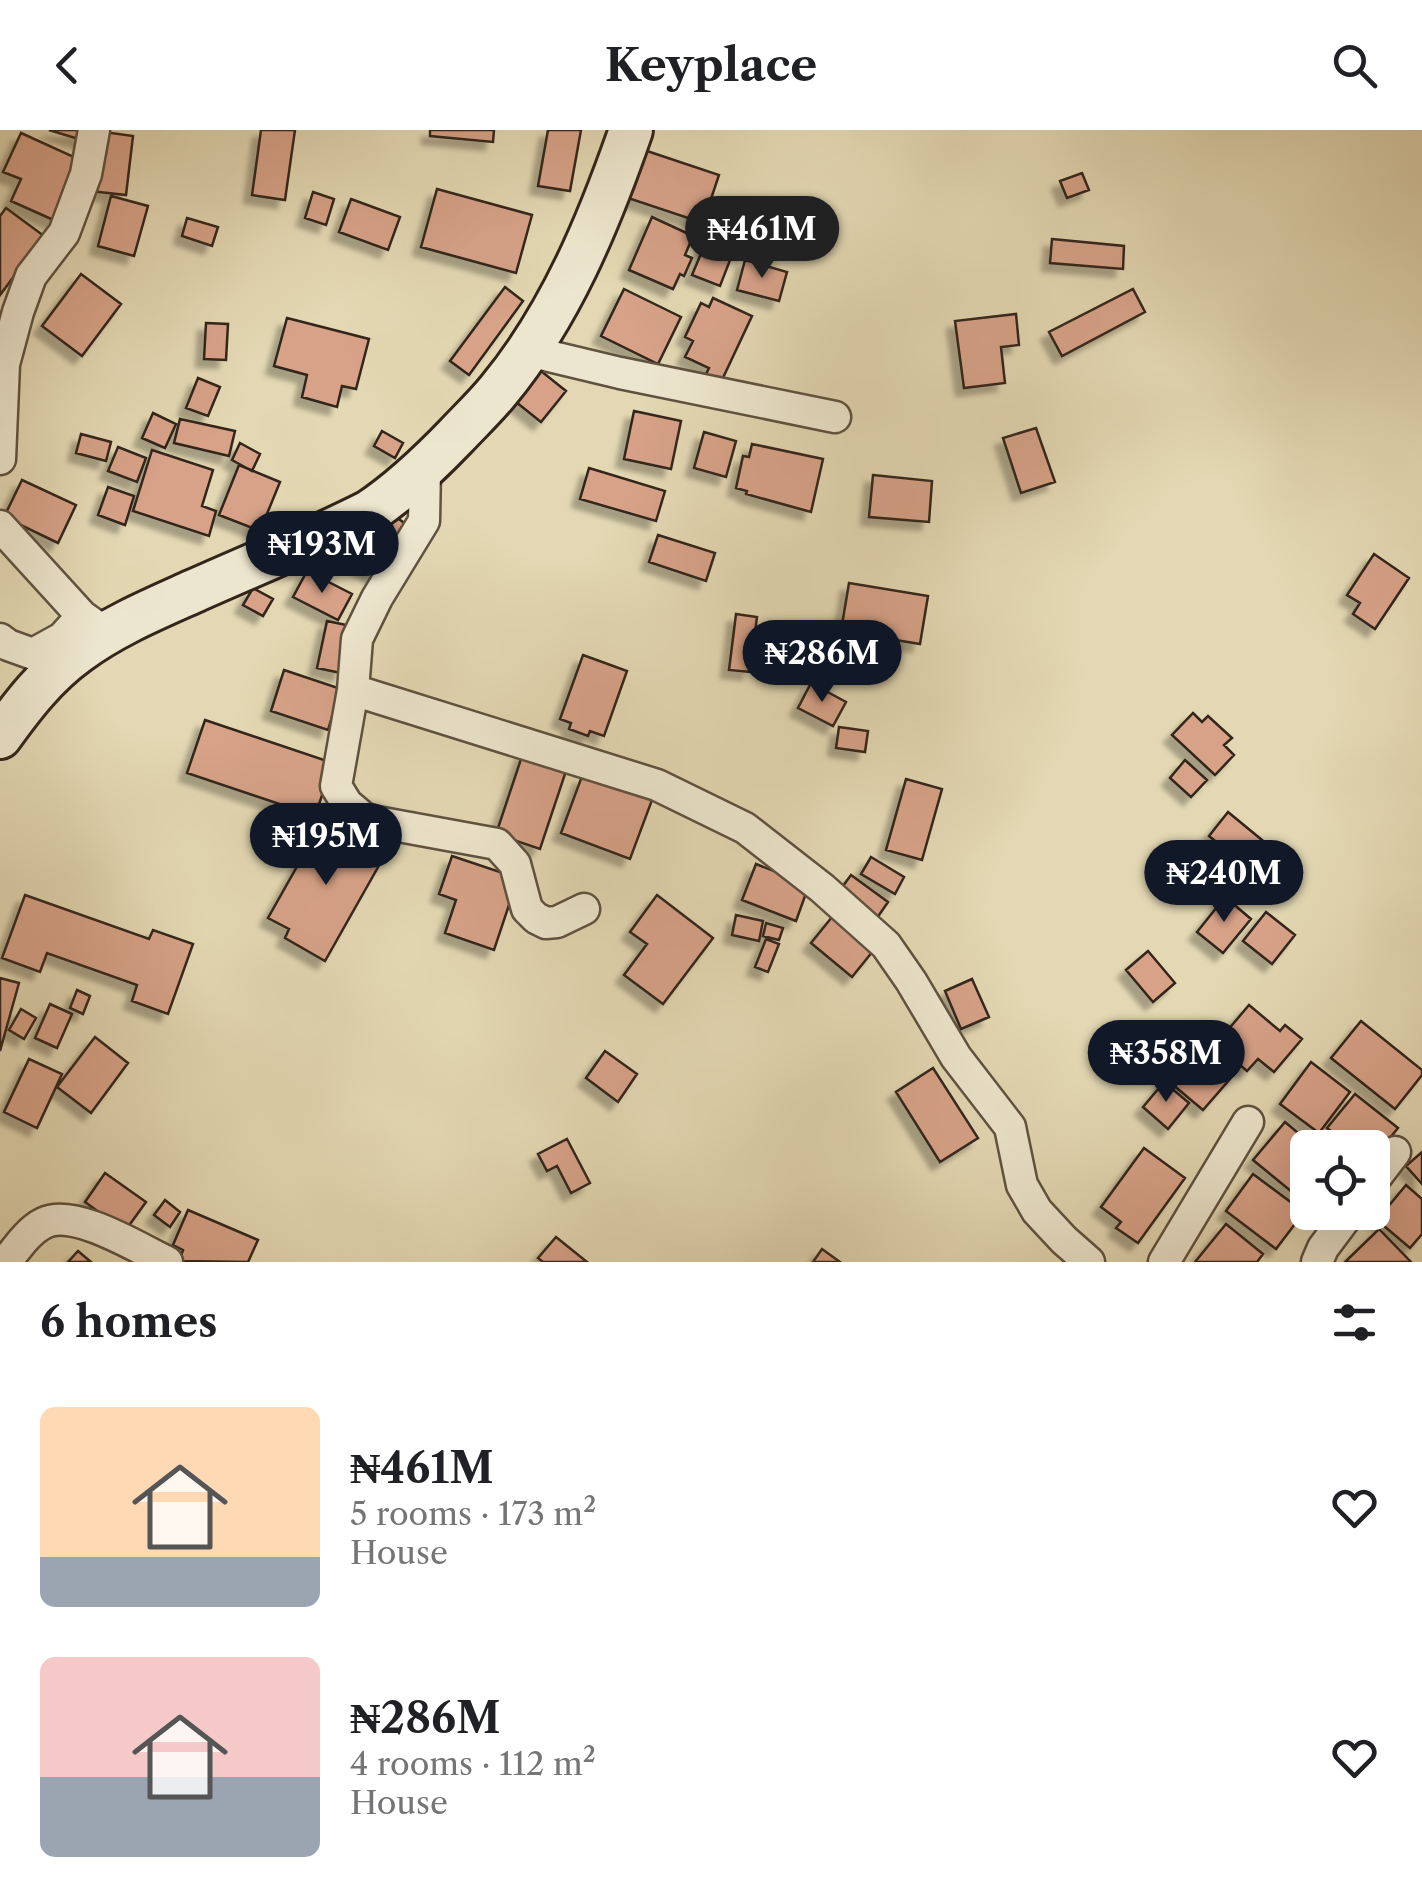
<!DOCTYPE html>
<meta charset="utf-8">
<style>
body{margin:0;font-family:"Libre Caslon Text",serif;background:#f6f6f6;color:#202124;height:100vh;display:flex;flex-direction:column;font-size:38px;white-space:nowrap}
*{box-sizing:border-box;margin:0}
p{font-size:32px;color:#757577}
.icon{flex:none;width:55px;height:55px;fill:none;stroke:currentColor;stroke-width:2;stroke-linecap:round;stroke-linejoin:round}
.map{position:relative;height:1132px;overflow:hidden}
.drawer{display:flex;flex-direction:column;background:#fff;flex:1}
.drawer>*{flex:none}
.controls{position:absolute;left:1290px;top:1000px;display:grid;gap:20px}
.controls a{display:grid;place-items:center;width:100px;height:100px;border-radius:15px;background:#fff;box-shadow:0 10px 40px #0002;font-size:50px}
.price{position:absolute;translate:-50% -85px;padding:0 22px;border-radius:35px;background:#111827;color:#fff;font-size:32px;line-height:65px;filter:drop-shadow(0 2px 5px #0008)}
.price::after{content:'';position:absolute;left:50%;top:60px;width:30px;height:22px;margin-left:-15px;background:inherit;clip-path:polygon(0 0,100% 0,50% 100%)}
.price.current{background:#222;color:#fff}
ul{padding:0;list-style:none}
li{display:flex;align-items:center;gap:30px;height:250px;padding:0 40px}
li span{display:grid;place-items:center;flex:none;width:280px;height:200px;border-radius:15px;color:#555}
li>.icon{margin-inline-start:auto}
span .icon{width:120px;height:120px;fill:#fffc;stroke-width:1}
li b{font-size:42px}
h2{display:flex;justify-content:space-between;align-items:center;height:120px;padding:0 40px;font-size:42px}
header{display:flex;justify-content:space-between;align-items:center;height:130px;padding:0 40px;background:#fff;font-size:45px;font-weight:800}
.map>svg:first-child{display:block}
.building{fill:#d7a288;stroke:#33251a;stroke-width:2.5;filter:url(#shadow)}
.lines{fill:none;stroke-linecap:round;stroke-linejoin:round}
.street-casing{stroke:#5f5240;stroke-width:35}
.secondary-casing{stroke:#33251a;stroke-width:48}
.street{stroke:#ede6ce;stroke-width:30}
.secondary{stroke:#ede6ce;stroke-width:42}
</style>
<header><svg class="icon" aria-label="back" viewBox="0 0 24 24"><path d="M15 5l-7 7 7 7"/></svg>Keyplace<svg class="icon" aria-label="search" viewBox="0 0 24 24"><circle cx="10" cy="10" r="6"/><path d="M15 15l6 6"/></svg></header>
<div class="map">
<svg width="1422" height="1132" viewBox="0 0 1422 1132">
<defs>
<filter id="shadow"><feDropShadow dx="-8" dy="8" stdDeviation="2.5" flood-color="#0004"/></filter>
</defs>
<rect width="100%" height="100%" fill="#e3d8b3"/>
<filter id="stains"><feTurbulence type="fractalNoise" baseFrequency=".002" numOctaves="4"/><feColorMatrix values="0 0 0 0 .2 0 0 0 0 .09 0 0 0 0 .02 0 0 0 .5 -.17"/></filter>
<radialGradient id="worn" r=".72"><stop offset=".6" stop-color="#630" stop-opacity="0"/><stop offset="1" stop-color="#630" stop-opacity=".3"/></radialGradient>
<path class="building" d="M49 0H88L85 11Z
M261 0H295L285 70 252 65Z
M430 0H494L493 12 430 6Z
M548 0H581L570 61 538 56Z
M97 1 133 6 126 65 90 61Z
M21 3 85 32 58 92 11 71 21 49 3 42Z
M644 20 719 45 703 93 628 68Z
M1082 43 1089 60 1067 68 1060 51Z
M437 59 532 85 516 143 421 117Z
M313 62 334 69 326 95 305 88Z
M111 66 148 76 134 126 98 116Z
M351 69 400 87 388 120 339 102Z
M6 78 44 106 0 165V86Z
M652 87 693 106 685 125 692 128 684 146 680 144 673 159 629 140Z
M187 88 218 97 212 116 182 106Z
M1052 109 1124 116 1123 139 1050 133Z
M705 114 732 125 720 156 692 145Z
M745 130 787 142 779 171 737 160Z
M81 144 121 174 82 226 42 196Z
M505 157 523 171 469 245 450 231Z
M624 159 681 187 658 234 601 206Z
M1133 159 1145 182 1062 226 1049 202Z
M713 168 752 186 721 252 706 244 709 238 685 227 693 211 685 207 701 173 709 177Z
M1016 184 1019 215 1001 217 1005 253 964 258 955 191Z
M287 188 369 209 356 259 342 256 337 277 302 267 307 245 274 236Z
M206 193 228 194 226 230 204 229Z
M536 237 566 261 541 292 511 268Z
M198 248 220 257 208 286 186 278Z
M634 281 681 291 671 339 624 329Z
M153 283 176 294 165 318 142 308Z
M180 289 235 301 229 326 174 313Z
M1036 298 1055 352 1021 363 1003 308Z
M382 301 403 313 395 328 374 316Z
M704 302 736 311 726 347 694 338Z
M81 304 111 312 106 331 76 323Z
M240 313 260 324 252 341 232 330Z
M752 314 823 329 811 382 746 364 747 361 736 358 743 326 749 327Z
M118 317 146 328 137 352 108 341Z
M152 320 213 340 202 376 216 381 209 406 133 381Z
M239 335 280 352 260 401 219 385Z
M589 338 665 361 656 391 580 369Z
M873 345 932 351 929 392 869 387Z
M22 350 76 375 58 413 4 387Z
M108 357 134 366 125 395 98 385Z
M393 385 413 399 378 448 358 434Z
M658 405 715 423 706 451 649 432Z
M1374 424 1409 448 1375 499 1353 484 1360 473 1347 465Z
M307 441 352 464 338 490 293 467Z
M849 453 928 466 920 514 841 501Z
M253 458 273 469 263 486 243 475Z
M736 484 757 487 750 542 729 540Z
M327 491 351 496 341 543 317 538Z
M583 525 627 541 604 606 590 601 588 606 569 599 571 593 560 589Z
M284 540 341 559 328 600 271 581Z
M811 553 846 572 833 596 798 578Z
M1193 583 1202 592 1208 586 1232 608 1224 615 1234 625 1215 645 1172 605Z
M205 590 333 633 315 686 187 643Z
M839 597 868 601 865 622 836 618Z
M524 620 568 635 540 719 496 704Z
M1185 630 1207 650 1191 667 1170 648Z
M582 646 618 659 622 649 655 662 630 729 561 703Z
M906 649 942 659 922 730 886 720Z
M1228 682 1262 710 1243 734 1209 706Z
M325 687 386 723 325 831 285 808 289 799 268 788Z
M452 726 518 748 494 820 445 803 456 770 439 764Z
M871 727 904 747 895 764 861 744Z
M756 734 809 755 796 791 742 770Z
M851 745 888 772 877 788 840 760Z
M25 765 149 809 153 800 193 814 168 884 132 871 137 855 47 823 40 842 2 828Z
M657 765 713 808 663 874 624 845 647 814 630 802Z
M1225 767 1251 789 1223 823 1197 802Z
M1266 782 1295 805 1272 834 1243 811Z
M736 785 763 791 759 811 732 805Z
M832 787 873 821 852 847 811 813Z
M766 793 783 798 779 810 763 806Z
M766 809 779 814 768 842 755 837Z
M1148 821 1175 853 1153 872 1126 840Z
M0 848 19 853 0 921Z
M972 849 989 887 961 899 945 861Z
M77 860 90 866 83 884 70 878Z
M50 874 72 884 57 918 35 908Z
M1249 875 1280 901 1285 895 1302 909 1274 942 1258 929 1247 941 1216 914Z
M21 879 36 888 24 909 9 900Z
M1361 891 1422 940V945L1395 979 1331 928Z
M95 907 128 933 91 983 57 957Z
M1200 910 1237 941 1203 980 1166 949Z
M605 921 637 944 618 972 586 948Z
M29 929 62 944 37 998 4 982Z
M1311 932 1350 962 1319 1003 1280 974Z
M933 938 978 1008 940 1032 896 962Z
M1164 952 1189 973 1168 999 1143 977Z
M1355 964 1398 998 1372 1030V1018H1352L1327 998Z
M1285 992 1316 1018H1308V1075L1253 1030Z
M567 1009 590 1053 571 1063 557 1036 547 1041 538 1024Z
M1144 1018 1185 1048 1138 1113 1116 1098 1121 1092 1101 1077Z
M1422 1022V1054L1406 1036Z
M105 1043 146 1072 125 1101 85 1072Z
M1253 1044 1304 1082 1276 1119 1226 1081Z
M1406 1055 1422 1069V1104L1410 1118 1377 1090Z
M165 1070 180 1082 170 1097 154 1085Z
M188 1080 258 1110 248 1132 179 1131 183 1120 173 1115Z
M1226 1094 1263 1124 1257 1132H1195Z
M1379 1099 1411 1132H1345Z
M556 1107 587 1132H543L538 1128Z
M822 1119 840 1132H813Z
M78 1121 91 1132H68Z"/>
<g class="lines">
<g class="street-casing">
<path id="street" d="M528 221 620 243 835 287
M0 329 4 234 18 182 31 146 64 103 86 44 94 0
M425 338 424 391 377 468 357 509 353 560 336 656 347 674 366 690 497 714 515 734 527 779 536 788 546 793 557 792 584 779
M0 396 82 486 106 503
M0 509 8 515 33 524 62 508 82 486
M353 560 657 655 745 698 822 758 886 815 911 851 956 927 1010 997 1022 1055 1037 1081 1064 1110 1089 1132
M1372 1052 1395 1022
M6 1132C17 1118 28 1101 44 1093 74 1078 138 1118 167 1132
M1164 1132 1248 992
M1317 1132 1323 1118 1350 1082"/>
</g>
<g class="secondary-casing">
<path id="secondary" d="M0 607C23 575 46 545 78 522 113 496 154 479 194 461 252 435 312 411 369 382 402 360 429 334 456 306 470 291 485 277 498 261 561 185 599 92 631 0"/>
</g>
<use href="#street" class="street"/>
<use href="#secondary" class="secondary"/>
</g>
<rect width="100%" height="100%" filter="url(#stains)"/>
<rect width="100%" height="100%" fill="url(#worn)"/>
</svg>
<div class="controls">
<a><svg class="icon" aria-label="locate" viewBox="0 0 24 24"><circle cx="12" cy="12" r="6"/><path d="M12 2v4M12 18v4M2 12h4M18 12h4"/></svg></a>
</div>
<b class="price current" style="left:762px;top:151px">₦461M</b>
<b class="price" style="left:322px;top:466px">₦193M</b>
<b class="price" style="left:822px;top:575px">₦286M</b>
<b class="price" style="left:326px;top:758px">₦195M</b>
<b class="price" style="left:1224px;top:795px">₦240M</b>
<b class="price" style="left:1166px;top:975px">₦358M</b>
</div>
<section class="drawer">
<h2>6 homes<svg class="icon" aria-label="filters" viewBox="0 0 24 24"><path d="M4 7h16M4 17h16"/><circle cx="9" cy="7" r="2"/><circle cx="15" cy="17" r="2"/></svg></h2>
<ul>
<li><span style="background:linear-gradient(#ffd9b3 75%,#9aa5b1 0)"><svg class="icon" aria-label="home" viewBox="0 0 24 24"><path d="M3 11l9-7 9 7M6 9v11h12V9"/></svg></span><div><b>₦461M</b><p>5 rooms · 173 m²</p><p>House</p></div><svg class="icon" aria-label="heart" viewBox="0 0 24 24"><path d="M12 20l-8-8c-3-5 5-10 8-4 3-6 11-1 8 4z"/></svg></li>
<li><span style="background:linear-gradient(#f6c9c9 60%,#9aa5b1 0)"><svg class="icon" aria-label="home" viewBox="0 0 24 24"><path d="M3 11l9-7 9 7M6 9v11h12V9"/></svg></span><div><b>₦286M</b><p>4 rooms · 112 m²</p><p>House</p></div><svg class="icon" aria-label="heart" viewBox="0 0 24 24"><path d="M12 20l-8-8c-3-5 5-10 8-4 3-6 11-1 8 4z"/></svg></li>
</ul>
</section>
